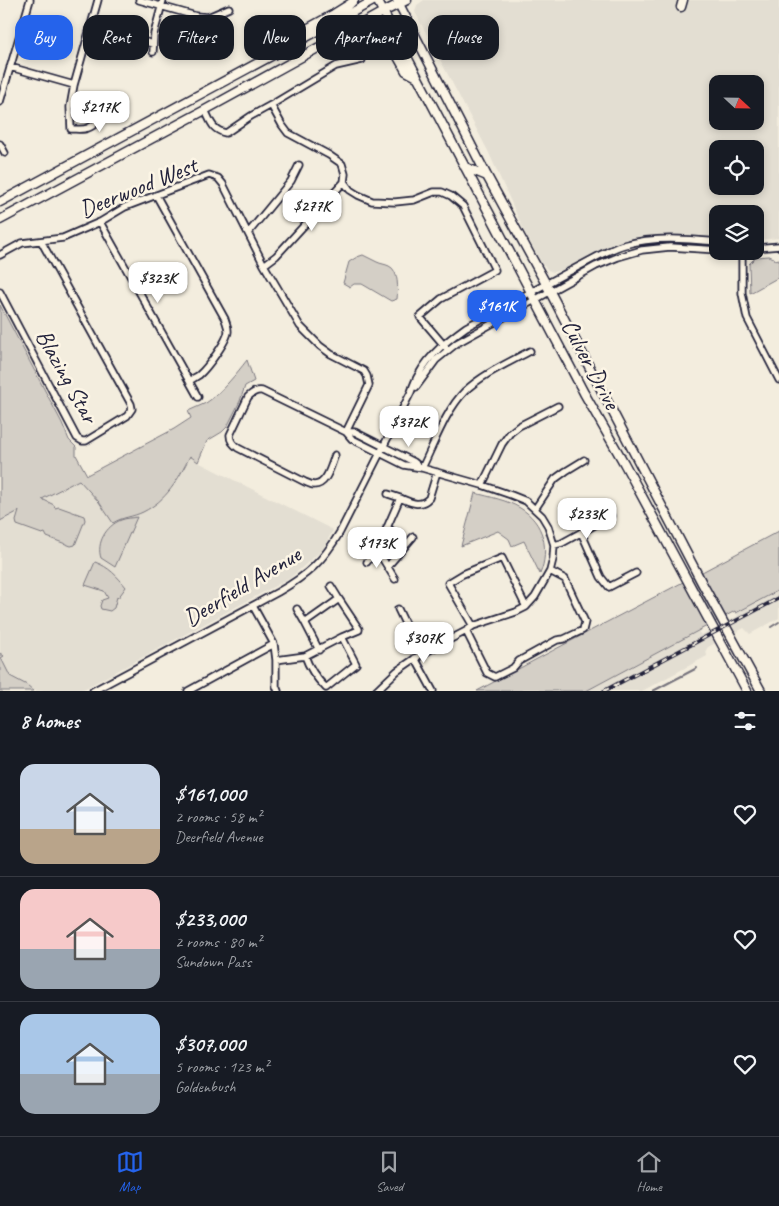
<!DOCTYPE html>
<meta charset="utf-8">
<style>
body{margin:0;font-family:Caveat,sans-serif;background:#242831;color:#f1f3f6;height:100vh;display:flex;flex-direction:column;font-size:19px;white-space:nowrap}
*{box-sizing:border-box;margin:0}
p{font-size:16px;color:#9ea1a6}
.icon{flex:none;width:28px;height:28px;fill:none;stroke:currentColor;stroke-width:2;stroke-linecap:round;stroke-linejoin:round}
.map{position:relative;height:691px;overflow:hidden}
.panel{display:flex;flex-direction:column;background:#171b24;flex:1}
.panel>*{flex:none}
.guide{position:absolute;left:15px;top:15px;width:500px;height:45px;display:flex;gap:10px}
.needle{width:32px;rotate:112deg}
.fabs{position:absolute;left:709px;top:75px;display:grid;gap:10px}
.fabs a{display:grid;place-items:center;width:55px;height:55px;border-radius:10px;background:#171b24;box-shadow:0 2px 8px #0003;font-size:25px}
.price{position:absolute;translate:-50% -42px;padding:0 11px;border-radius:10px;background:#fff;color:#222;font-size:16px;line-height:32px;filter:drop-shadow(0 1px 2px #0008)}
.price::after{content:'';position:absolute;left:50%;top:30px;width:15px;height:11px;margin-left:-8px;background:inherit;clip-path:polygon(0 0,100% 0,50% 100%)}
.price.current{background:#2563eb;color:#fff}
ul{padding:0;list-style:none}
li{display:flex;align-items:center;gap:15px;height:125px;padding:0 20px}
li+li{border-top:1px solid #363941}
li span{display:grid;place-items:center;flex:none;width:140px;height:100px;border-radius:15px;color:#555}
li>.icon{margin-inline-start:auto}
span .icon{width:60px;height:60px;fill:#fffc;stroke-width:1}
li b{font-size:21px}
h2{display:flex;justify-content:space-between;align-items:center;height:60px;padding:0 20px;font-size:21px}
.tag{padding:0 18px;border-radius:15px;background:#171b24;box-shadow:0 2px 8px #0003;font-size:18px;line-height:45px}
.tag.current{background:#2563eb;color:#fff}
.tabs{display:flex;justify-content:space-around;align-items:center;height:70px;border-top:1px solid #363941;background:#171b24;font-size:14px;color:#9ea1a6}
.tabs a{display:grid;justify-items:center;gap:2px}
.tabs .current{color:#2563eb}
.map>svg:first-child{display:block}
.built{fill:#e3ded2;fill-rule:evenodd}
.green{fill:#d4cfc6;stroke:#7b7880}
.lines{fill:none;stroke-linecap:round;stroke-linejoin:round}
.stream{stroke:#75727b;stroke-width:2}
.minor-casing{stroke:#22223b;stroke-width:9}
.major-casing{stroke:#22223b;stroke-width:11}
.minor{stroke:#fcf5e5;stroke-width:5.5}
.major{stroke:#fcf5e5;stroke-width:8}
.rail-casing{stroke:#22223b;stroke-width:4}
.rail{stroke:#fcf5e5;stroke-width:2;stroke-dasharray:5.5;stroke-linecap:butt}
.labels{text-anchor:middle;stroke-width:5;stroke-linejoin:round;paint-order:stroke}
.street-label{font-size:24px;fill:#22223b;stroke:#fcf5e5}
</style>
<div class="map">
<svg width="779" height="691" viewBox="0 0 779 691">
<rect width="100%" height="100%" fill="#f3edde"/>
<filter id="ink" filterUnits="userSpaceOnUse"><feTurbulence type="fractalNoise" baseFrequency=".02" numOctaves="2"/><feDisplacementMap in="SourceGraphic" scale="10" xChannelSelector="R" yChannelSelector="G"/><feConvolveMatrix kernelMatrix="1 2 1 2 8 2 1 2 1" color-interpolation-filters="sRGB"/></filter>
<g filter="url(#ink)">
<path class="built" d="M424 0H779V238L755 240V214H718L717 238 685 235H657L639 237 602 249 563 270 553 272 548 270 542 264 525 233 488 151 415 12 417 5ZM718 84H755V121H718ZM718 149H755V186H718Z
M170 432 174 444 198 462 333 530 323 549 290 578 80 691H0V521Z
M779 590V618L750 634 744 628 708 647 706 650 707 656 642 691H586L698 631 701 635 738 616 736 613Z"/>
<path class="green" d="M363 255C368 257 372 260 377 262 381 264 385 264 389 266 399 270 398 290 397 299L391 301 362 284H354L350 287 343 283 349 262 357 257Z
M769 256 774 258 775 260 779 259V277L750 293 749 264 756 257Z
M0 305 62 423 69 440 76 447V455L87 475 174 429 191 418 188 411C194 408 200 406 206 403 220 394 237 373 247 360L254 381 245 386 240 401 227 427 222 432 207 441 198 462 190 456C178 480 167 500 143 512 133 517 122 517 113 523L99 502 79 480 42 499 54 505 55 508 59 507 84 516 85 520 75 545 71 546 47 537 45 533 42 534 17 525 16 521 19 511 0 521Z
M475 493C490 497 507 500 520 508 544 522 550 550 540 574L524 541 512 546 509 539 498 531 461 546Z
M137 517 115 567 101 558C96 543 106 526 121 520 126 518 132 518 137 517Z
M779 531V590L736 613 735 611 586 691H477C577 637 679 585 779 531Z
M95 562C109 567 117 576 126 587L118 598 117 597 114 608 110 611 101 609 100 606 102 600 108 598 104 591 85 585Z
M0 653 4 656 1 658 10 676 27 685 34 691H0Z"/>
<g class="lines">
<path class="stream" d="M771 627 779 622
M653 691 697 668"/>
<g class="minor-casing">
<path id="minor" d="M98 0 74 85 70 107 71 129C77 129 83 130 88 128 98 125 104 112 110 104
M139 0 196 16 208 17 229 8
M135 39 153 44
M153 52 154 34 163 0
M10 67 74 85
M0 102 30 0
M271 105 336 66 362 60
M205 110C211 122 212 130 226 133L251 116 271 105 282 125 288 133 329 155 342 164 345 174 344 182 350 190 358 195 372 201 395 202 414 200 434 192H442L451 196 463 206 495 270 441 299 420 317 448 350
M0 144 5 153
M156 195 225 319C226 323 228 326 228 331 228 340 207 368 199 375 196 377 192 379 189 381
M100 222 198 397
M249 232 291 181 299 165
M755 248 779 246
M742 251V293L747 318 779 380
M0 255 22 243 63 238 100 222 125 207 209 175 218 178 223 184 264 265 300 326 320 346 331 354 364 371 367 376 369 385 346 432
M264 265 276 256 344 182
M0 292 77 438 82 441H86L127 416 132 409 131 404 41 241
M416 387 436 360 457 343 596 266 618 257 642 250 670 247 718 250
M346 432H355L414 462 420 467
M335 455C331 465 327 485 314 485 311 485 308 483 305 482L238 448C233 444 230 441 230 435L248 397C252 393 256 390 262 391L346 432 352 439 404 465 422 468 482 485 511 495 526 501 542 516 548 526 554 545 553 559 550 571 535 597 526 607 516 612 473 626 466 631 420 655 397 671 376 691
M422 468C434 444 446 410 465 391 483 374 508 363 530 351
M482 485 502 444 510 433 519 426 558 406
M388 494 400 498
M535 509 555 479 566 471 584 460
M387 527 407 544
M581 532 601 577 609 587 636 573
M554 545 562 543 611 516
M376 548 395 579
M367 562 382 539 400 498C410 502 420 508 429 498L437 472
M388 566 413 537
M331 586 339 599
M253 606 274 644 276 660V686L278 691
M297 609 305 623
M398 609 420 655
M473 626 448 583 463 574 502 558 526 607
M466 631 487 673 495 677 513 668 519 661 557 640 564 639 583 630 585 622 565 579 550 571
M305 656C309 668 317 679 326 688L356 664 342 637
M415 658 433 691
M276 660 305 656 342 637 359 630V629L339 599 305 623 319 650
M93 691 278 592C308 575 323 561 340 532L411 392C413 386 415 380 419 374 430 354 448 340 466 327L602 254C609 251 616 247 624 245 654 236 686 239 718 242
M188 691 274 644"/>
</g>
<g class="major-casing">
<path id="major" d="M377 0 584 393 624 463 747 691
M397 0 487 176 546 284 702 583 761 691
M681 7 683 0
M348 33H358L367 28 377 29 382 32 388 39 406 71 417 77
M280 51 283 42 334 14 350 4 354 0
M465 167 487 176
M0 202 375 0
M0 220 205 110 383 12 407 0"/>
</g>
<use href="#minor" class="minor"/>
<use href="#major" class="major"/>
<g class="rail-casing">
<path id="rail" d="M604 691 779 598"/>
</g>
<use href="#rail" class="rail"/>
</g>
</g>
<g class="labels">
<g class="street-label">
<text transform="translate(138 187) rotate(-22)" y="8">Deerwood West</text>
<text transform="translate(591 364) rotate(62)" y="8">Culver Drive</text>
<text transform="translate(67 376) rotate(61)" y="8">Blazing Star</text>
<text transform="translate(242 586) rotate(-31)" y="8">Deerfield Avenue</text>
</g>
</g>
</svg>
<div class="fabs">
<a><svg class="needle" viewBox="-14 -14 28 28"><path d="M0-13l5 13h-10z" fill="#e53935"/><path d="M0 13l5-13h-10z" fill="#9ea1a6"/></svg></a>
<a><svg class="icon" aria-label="locate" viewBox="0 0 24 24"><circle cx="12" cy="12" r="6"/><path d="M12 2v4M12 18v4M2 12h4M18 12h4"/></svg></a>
<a><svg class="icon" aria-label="layers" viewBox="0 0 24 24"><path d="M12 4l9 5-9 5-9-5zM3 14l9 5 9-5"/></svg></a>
</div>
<b class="price" style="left:100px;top:133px">$217K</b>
<b class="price" style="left:312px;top:232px">$277K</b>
<b class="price" style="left:158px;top:304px">$323K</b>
<b class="price current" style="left:497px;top:332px">$161K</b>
<b class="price" style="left:409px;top:448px">$372K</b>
<b class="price" style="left:587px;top:540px">$233K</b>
<b class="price" style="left:377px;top:569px">$173K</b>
<b class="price" style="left:424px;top:664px">$307K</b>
<div class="guide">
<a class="tag current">Buy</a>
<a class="tag">Rent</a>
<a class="tag">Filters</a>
<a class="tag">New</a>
<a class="tag">Apartment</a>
<a class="tag">House</a>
</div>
</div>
<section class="panel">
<h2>8 homes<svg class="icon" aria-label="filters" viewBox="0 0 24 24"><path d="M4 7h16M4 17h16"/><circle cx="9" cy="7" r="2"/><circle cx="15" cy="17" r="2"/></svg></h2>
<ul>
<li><span style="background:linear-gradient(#c9d6e8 65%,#b9a48a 0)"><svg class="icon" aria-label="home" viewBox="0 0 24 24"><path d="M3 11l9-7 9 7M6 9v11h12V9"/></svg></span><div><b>$161,000</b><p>2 rooms · 58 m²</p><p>Deerfield Avenue</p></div><svg class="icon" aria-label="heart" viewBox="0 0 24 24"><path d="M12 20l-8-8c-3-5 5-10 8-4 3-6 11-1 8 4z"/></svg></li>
<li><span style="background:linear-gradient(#f6c9c9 60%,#9aa5b1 0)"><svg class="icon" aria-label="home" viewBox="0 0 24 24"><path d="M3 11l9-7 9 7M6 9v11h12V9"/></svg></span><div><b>$233,000</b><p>2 rooms · 80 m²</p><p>Sundown Pass</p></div><svg class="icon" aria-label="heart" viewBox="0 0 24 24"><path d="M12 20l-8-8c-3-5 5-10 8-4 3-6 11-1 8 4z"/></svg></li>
<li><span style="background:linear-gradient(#a9c7e8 60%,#9aa5b1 0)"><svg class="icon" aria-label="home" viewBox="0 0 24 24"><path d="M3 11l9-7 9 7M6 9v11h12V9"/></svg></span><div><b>$307,000</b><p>5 rooms · 123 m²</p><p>Goldenbush</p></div><svg class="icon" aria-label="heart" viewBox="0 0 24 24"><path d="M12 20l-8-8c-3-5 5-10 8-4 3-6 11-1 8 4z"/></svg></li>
</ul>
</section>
<nav class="tabs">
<a class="current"><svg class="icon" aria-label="map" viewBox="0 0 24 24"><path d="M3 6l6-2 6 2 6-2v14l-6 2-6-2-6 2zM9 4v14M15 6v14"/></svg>Map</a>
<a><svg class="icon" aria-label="saved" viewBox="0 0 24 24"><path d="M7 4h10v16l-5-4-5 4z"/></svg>Saved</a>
<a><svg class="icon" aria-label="home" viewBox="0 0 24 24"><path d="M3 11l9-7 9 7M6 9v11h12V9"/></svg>Home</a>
</nav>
